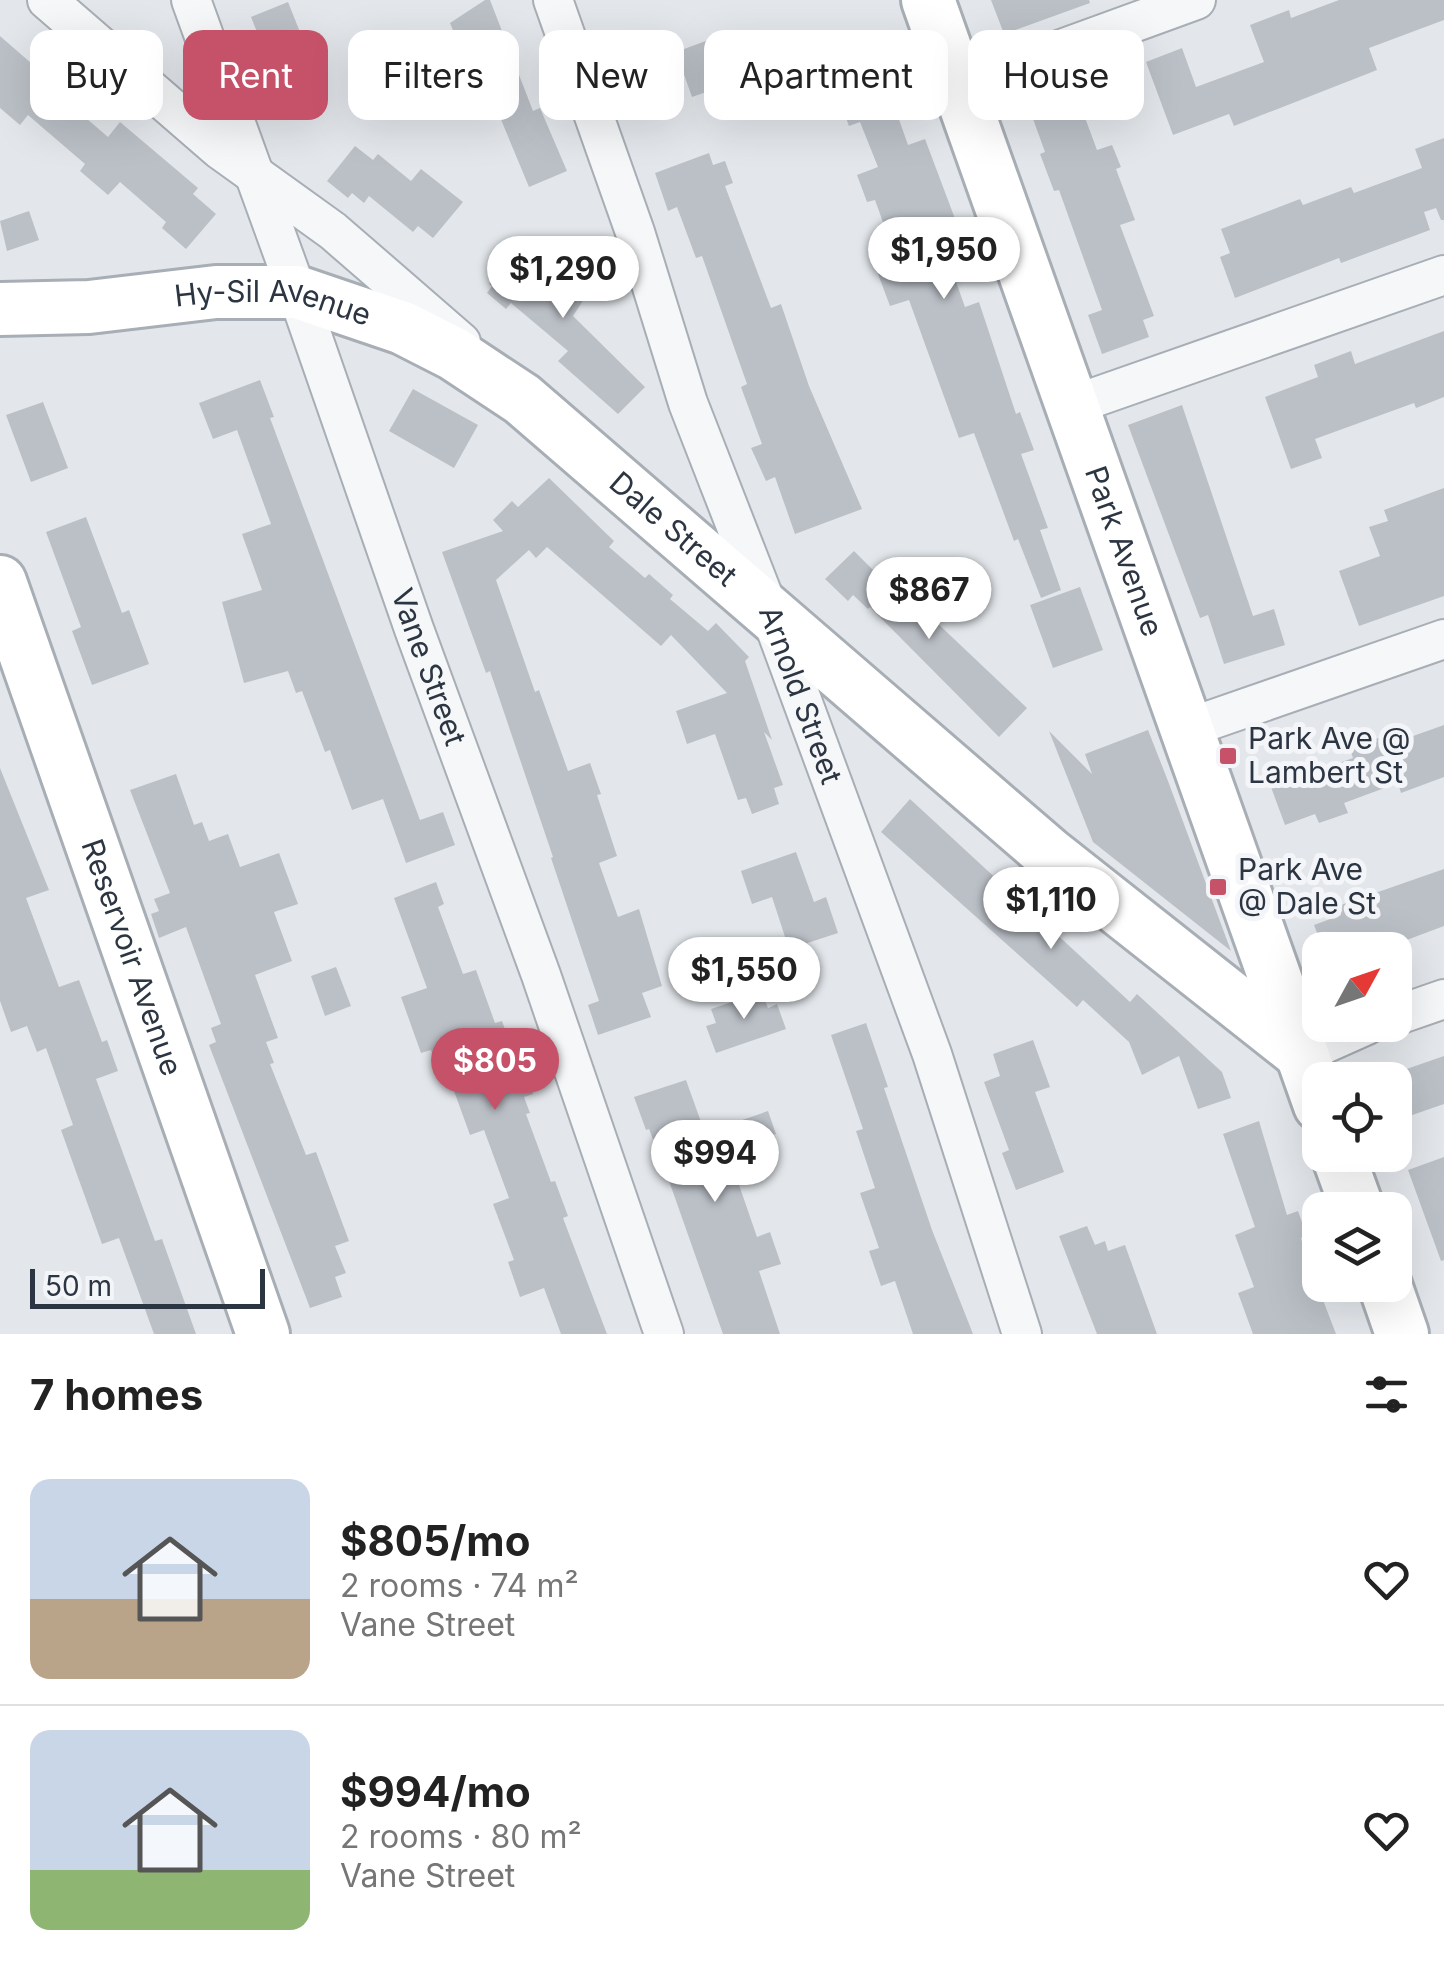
<!DOCTYPE html>
<meta charset="utf-8">
<style>
body{margin:0;font-family:Inter,sans-serif;background:#f6f6f6;color:#222;height:100vh;display:flex;flex-direction:column;font-size:38px;white-space:nowrap}
*{box-sizing:border-box;margin:0}
p{font-size:32px;color:#767676}
.icon{flex:none;width:55px;height:55px;fill:none;stroke:currentColor;stroke-width:2;stroke-linecap:round;stroke-linejoin:round}
.map{position:relative;height:1334px;overflow:hidden}
.panel{display:flex;flex-direction:column;background:#fff;flex:1}
.panel>*{flex:none}
.hud{position:absolute;left:30px;top:30px;width:1385px;height:90px;display:flex;gap:20px}
.needle{width:65px;rotate:50deg}
.tools{position:absolute;left:1302px;top:932px;display:grid;gap:20px}
.tools a{display:grid;place-items:center;width:110px;height:110px;border-radius:20px;background:#fff;box-shadow:0 10px 40px #0002;font-size:50px}
.scale{position:absolute;left:30px;bottom:25px;width:235px;box-sizing:border-box;padding-left:10px;border:5px solid #2c3542;border-top:0;font-size:28px;line-height:35px;white-space:nowrap;color:#2c3542;-webkit-text-stroke:8px #f3f5f8;paint-order:stroke}
.price{position:absolute;translate:-50% -85px;padding:0 22px;border-radius:35px;background:#fff;color:#222;font-size:32px;line-height:65px;filter:drop-shadow(0 2px 5px #0008)}
.price::after{content:'';position:absolute;left:50%;top:60px;width:30px;height:22px;margin-left:-15px;background:inherit;clip-path:polygon(0 0,100% 0,50% 100%)}
.price.active{background:#c6526a;color:#fff}
ul{padding:0;list-style:none}
li{display:flex;align-items:center;gap:30px;height:250px;padding:0 30px}
li+li{border-top:2px solid #e0e0e0}
li span{display:grid;place-items:center;flex:none;width:280px;height:200px;border-radius:20px;color:#555}
li>.icon{margin-inline-start:auto}
span .icon{width:120px;height:120px;fill:#fffc;stroke-width:1}
li b{font-size:42px}
h2{display:flex;justify-content:space-between;align-items:center;height:120px;padding:0 30px;font-size:42px}
.chip{padding:0 35px;border-radius:20px;background:#fff;box-shadow:0 10px 40px #0002;font-size:35px;line-height:90px}
.chip.active{background:#c6526a;color:#fff}
.map>svg:first-child{display:block}
.building{fill:#bbc0c7}
.lines{fill:none;stroke-linecap:round;stroke-linejoin:round}
.street-casing{stroke:#a8aeb5;stroke-width:42}
.secondary-casing{stroke:#a8aeb5;stroke-width:58}
.street{stroke:#f6f7f9;stroke-width:38}
.secondary{stroke:#fff;stroke-width:52}
.poi-dot{fill:#c6526a;stroke:#f3f5f8;stroke-width:4}
.labels{text-anchor:middle;stroke-width:10;stroke-linejoin:round;paint-order:stroke}
.street-label{font-size:30px;fill:#2c3542;stroke:#f3f5f8}
.poi-label{font-size:30px;fill:#2c3542;stroke:#f3f5f8;text-anchor:start}
</style>
<div class="map">
<svg width="1444" height="1334" viewBox="0 0 1444 1334">
<rect width="100%" height="100%" fill="#e3e7eb"/>
<path class="building" d="M485 0H490L533 111 540 108 567 171 529 187 490 93 461 104 446 68 465 60 450 23Z
M991 0H1089L1090 3 1004 34Z
M1339 0H1444V20L1369 48 1377 70 1234 126 1229 114 1173 135 1146 62 1182 48 1196 87 1264 62 1250 25 1289 10 1291 18Z
M288 2 310 57 273 72 251 17Z
M730 32 755 98 726 109 718 88 692 97 676 52Z
M0 36 62 90 58 94 108 137 120 122 198 188 193 194 216 214 186 249 162 228 166 222 120 182 108 195 80 171 85 164 28 115 20 125 0 108Z
M877 37 897 84 888 88 908 145 925 139 960 232 941 240 965 307 979 302 1016 414 1020 412 1034 450 1021 454 1048 528 1040 530 1061 590 1041 598 1018 539 1014 541 974 433 959 438 909 300 890 306 878 274 899 267 875 200 867 202 857 175 878 167 860 122 849 126 840 102 862 94 844 49Z
M1074 88 1097 150 1112 145 1121 167 1116 169 1135 220 1120 225 1154 316 1143 320 1149 337 1102 354 1088 315 1102 310 1059 190 1054 191 1040 154 1045 152 1028 105Z
M1444 138V220H1441L1436 208 1424 212 1430 230 1341 263 1339 258 1235 298 1220 257 1230 253 1221 229 1300 199 1303 205 1351 187 1354 193 1422 168 1415 149Z
M355 146 373 160 378 154 411 181 421 169 463 202 433 238 418 226 413 232 369 196 364 203 352 193 348 198 327 181Z
M709 153 713 165 725 161 733 183 725 186 771 308 781 304 809 386 862 509 795 534 775 477 766 481 751 448 762 444 741 387 747 384 702 256 696 258 677 207 668 211 655 173Z
M29 211 39 240 7 251 0 221Z
M527 238 590 290 573 316 645 387 618 414 558 361 568 351 511 303 506 309 487 293 492 286 489 284Z
M1444 331V397L1416 408 1414 403 1315 439 1322 458 1291 469 1265 397 1318 377 1314 365 1351 351 1355 364Z
M260 380 274 417 270 418 420 820 443 812 455 845 406 863 383 799 352 810 330 750 325 752 302 691 296 693 288 671 244 683 222 602 262 590 242 534 271 524 237 430 213 439 199 403Z
M413 389 478 425 454 468 389 431Z
M43 402 68 468 31 482 6 415Z
M1182 405 1253 616 1274 609 1285 645 1224 664 1208 615 1200 618 1128 425Z
M549 478 614 541 609 547 645 578 649 574 673 595 670 599 708 631 716 623 749 657 745 661 772 740 764 732 783 785 774 788 779 804 752 814 746 798 738 800 715 734 687 744 676 711 727 693 671 635 661 646 547 547 536 558 529 550 496 580 535 692 539 690 568 771 590 763 601 794 597 795 617 856 599 863 618 917 639 909 662 986 642 993 651 1017 598 1035 588 1005 599 1001 551 858 553 857 490 671 486 673 442 552 503 531 493 520 512 501 518 507Z
M1444 488V596L1359 626 1339 571 1380 556 1369 527 1388 521 1384 510Z
M86 517 122 613 129 610 149 664 92 685 72 631 81 627 46 532Z
M854 551 874 571 878 567 1027 708 999 737 870 607 868 609 853 595 848 601 825 579Z
M1080 587 1103 650 1053 668 1030 605Z
M1444 725V777L1401 793 1398 783 1344 803 1348 813 1319 823 1315 814 1285 825 1268 779 1299 767 1303 776 1353 758 1350 749 1381 737 1385 746Z
M1148 730 1168 781 1231 951 1093 842 1049 731 1092 774 1085 754Z
M0 768 49 890 26 898 59 987 79 980 102 1042 107 1040 118 1071 96 1079 155 1241 162 1239 196 1334H154L119 1238 102 1244 61 1130 73 1125 46 1048 37 1052 27 1026 11 1032 0 1001Z
M176 774 194 825 202 822 209 841 228 834 240 867 279 853 298 904 274 912 292 961 255 975 278 1038 266 1042 274 1063 270 1064 306 1155 316 1152 349 1241 335 1246 346 1273 335 1277 342 1297 310 1308 209 1045 216 1042 211 1028 221 1024 186 927 159 938 151 914 159 911 154 899 170 893 130 790Z
M910 799 1130 1002 1137 994 1222 1072 1231 1098 1198 1109 1179 1056 1142 1075 1129 1042 1083 1000 1077 1007 881 832Z
M796 852 814 902 826 897 838 933 789 949 772 897 752 904 741 871Z
M1444 869V926L1380 950H1324L1314 925 1341 915 1338 906Z
M436 882 444 904 438 907 463 974 476 970 495 1023 502 1021 520 1071 524 1070 533 1094 524 1097 530 1113 526 1114 551 1182 555 1181 568 1216 563 1218 607 1334H561L544 1288 520 1297 508 1262 514 1260 493 1204 509 1198 484 1130 470 1135 450 1080 443 1083 431 1050 421 1053 401 997 427 988 394 898Z
M336 967 351 1006 325 1016 311 976Z
M762 992 768 1008 777 1004 786 1029 716 1053 706 1026 716 1023 711 1009Z
M866 1023 888 1087 884 1088 932 1230 973 1334H913L895 1281 881 1286 869 1251 879 1248 860 1193 875 1188 856 1131 863 1129 831 1035Z
M1033 1040 1050 1087 1035 1092 1064 1172 1016 1190 1002 1153 1009 1150 984 1082 1000 1076 993 1054Z
M1444 1056V1104L1395 1121V1073Z
M686 1080 705 1133 768 1111 776 1134 727 1150 757 1237 770 1232 781 1264 759 1271 780 1334H723L668 1178 649 1129 646 1130 634 1097Z
M1259 1121 1287 1215 1298 1211 1307 1236 1301 1238 1305 1253 1336 1334H1253L1238 1293 1254 1287 1235 1235 1255 1227 1223 1134Z
M1444 1157V1260L1441 1261 1408 1170Z
M1087 1226 1095 1245 1105 1241 1108 1251 1125 1245 1157 1334H1097L1059 1236Z"/>
<g class="lines">
<g class="street-casing">
<g id="street">
<path d="M47 0 219 149 333 231 461 342"/>
<path id="s1" d="M191 0 297 292 414 629 541 975 664 1334"/>
<path id="s2" d="M553 0 635 232 688 403 771 616 932 1054 1022 1334"/>
<path d="M960 86 1196 0"/>
<path d="M1073 405 1444 275"/>
<path d="M1188 728 1444 639"/>
<path d="M1395 1016 1444 999"/>
<path d="M1302 1054 1367 1025"/>
</g>
</g>
<g class="secondary-casing">
<g id="secondary">
<path id="s3" d="M928 0 1320 1105"/>
<path id="s4" d="M0 309 89 307 216 292H297L403 328 454 354 522 399 1049 854 1302 1054"/>
<path id="s5" d="M0 582 263 1334"/>
<path d="M1338 1155 1358 1210"/>
<path d="M1385 1285 1402 1334"/>
</g>
</g>
<use href="#street" class="street"/>
<use href="#secondary" class="secondary"/>
</g>
<g class="poi-dot">
<rect x="1218" y="746" width="20" height="20" rx="5"/>
<rect x="1208" y="877" width="20" height="20" rx="5"/>
</g>
<g class="labels">
<g class="street-label">
<text dy="10" stroke="none"><textPath href="#s4" startOffset="275">Hy-Sil Avenue</textPath></text>
<text dy="10" stroke="none"><textPath href="#s4" startOffset="748">Dale Street</textPath></text>
<text dy="10" stroke="none"><textPath href="#s3" startOffset="585">Park Avenue</textPath></text>
<text dy="10" stroke="none"><textPath href="#s1" startOffset="708">Vane Street</textPath></text>
<text dy="10" stroke="none"><textPath href="#s2" startOffset="738">Arnold Street</textPath></text>
<text dy="10" stroke="none"><textPath href="#s5" startOffset="398">Reservoir Avenue</textPath></text>
</g>
<g class="poi-label">
<text x="1248" y="749">Park Ave @<tspan x="1248" dy="34">Lambert St</tspan></text>
<text x="1238" y="880">Park Ave<tspan x="1238" dy="34">@ Dale St</tspan></text>
</g>
</g>
</svg>
<div class="tools">
<a><svg class="needle" viewBox="-14 -14 28 28"><path d="M0-13l5 13h-10z" fill="#e53935"/><path d="M0 13l5-13h-10z" fill="#767676"/></svg></a>
<a><svg class="icon" aria-label="locate" viewBox="0 0 24 24"><circle cx="12" cy="12" r="6"/><path d="M12 2v4M12 18v4M2 12h4M18 12h4"/></svg></a>
<a><svg class="icon" aria-label="layers" viewBox="0 0 24 24"><path d="M12 4l9 5-9 5-9-5zM3 14l9 5 9-5"/></svg></a>
</div>
<div class="scale">50 m</div>
<b class="price" style="left:944px;top:302px">$1,950</b>
<b class="price" style="left:563px;top:321px">$1,290</b>
<b class="price" style="left:929px;top:642px">$867</b>
<b class="price" style="left:1051px;top:952px">$1,110</b>
<b class="price" style="left:744px;top:1022px">$1,550</b>
<b class="price active" style="left:495px;top:1113px">$805</b>
<b class="price" style="left:715px;top:1205px">$994</b>
<div class="hud">
<a class="chip">Buy</a>
<a class="chip active">Rent</a>
<a class="chip">Filters</a>
<a class="chip">New</a>
<a class="chip">Apartment</a>
<a class="chip">House</a>
</div>
</div>
<section class="panel">
<h2>7 homes<svg class="icon" aria-label="filters" viewBox="0 0 24 24"><path d="M4 7h16M4 17h16"/><circle cx="9" cy="7" r="2"/><circle cx="15" cy="17" r="2"/></svg></h2>
<ul>
<li><span style="background:linear-gradient(#c9d6e8 60%,#b9a48a 0)"><svg class="icon" aria-label="home" viewBox="0 0 24 24"><path d="M3 11l9-7 9 7M6 9v11h12V9"/></svg></span><div><b>$805/mo</b><p>2 rooms · 74 m²</p><p>Vane Street</p></div><svg class="icon" aria-label="heart" viewBox="0 0 24 24"><path d="M12 20l-8-8c-3-5 5-10 8-4 3-6 11-1 8 4z"/></svg></li>
<li><span style="background:linear-gradient(#c9d6e8 70%,#8fb573 0)"><svg class="icon" aria-label="home" viewBox="0 0 24 24"><path d="M3 11l9-7 9 7M6 9v11h12V9"/></svg></span><div><b>$994/mo</b><p>2 rooms · 80 m²</p><p>Vane Street</p></div><svg class="icon" aria-label="heart" viewBox="0 0 24 24"><path d="M12 20l-8-8c-3-5 5-10 8-4 3-6 11-1 8 4z"/></svg></li>
</ul>
</section>
